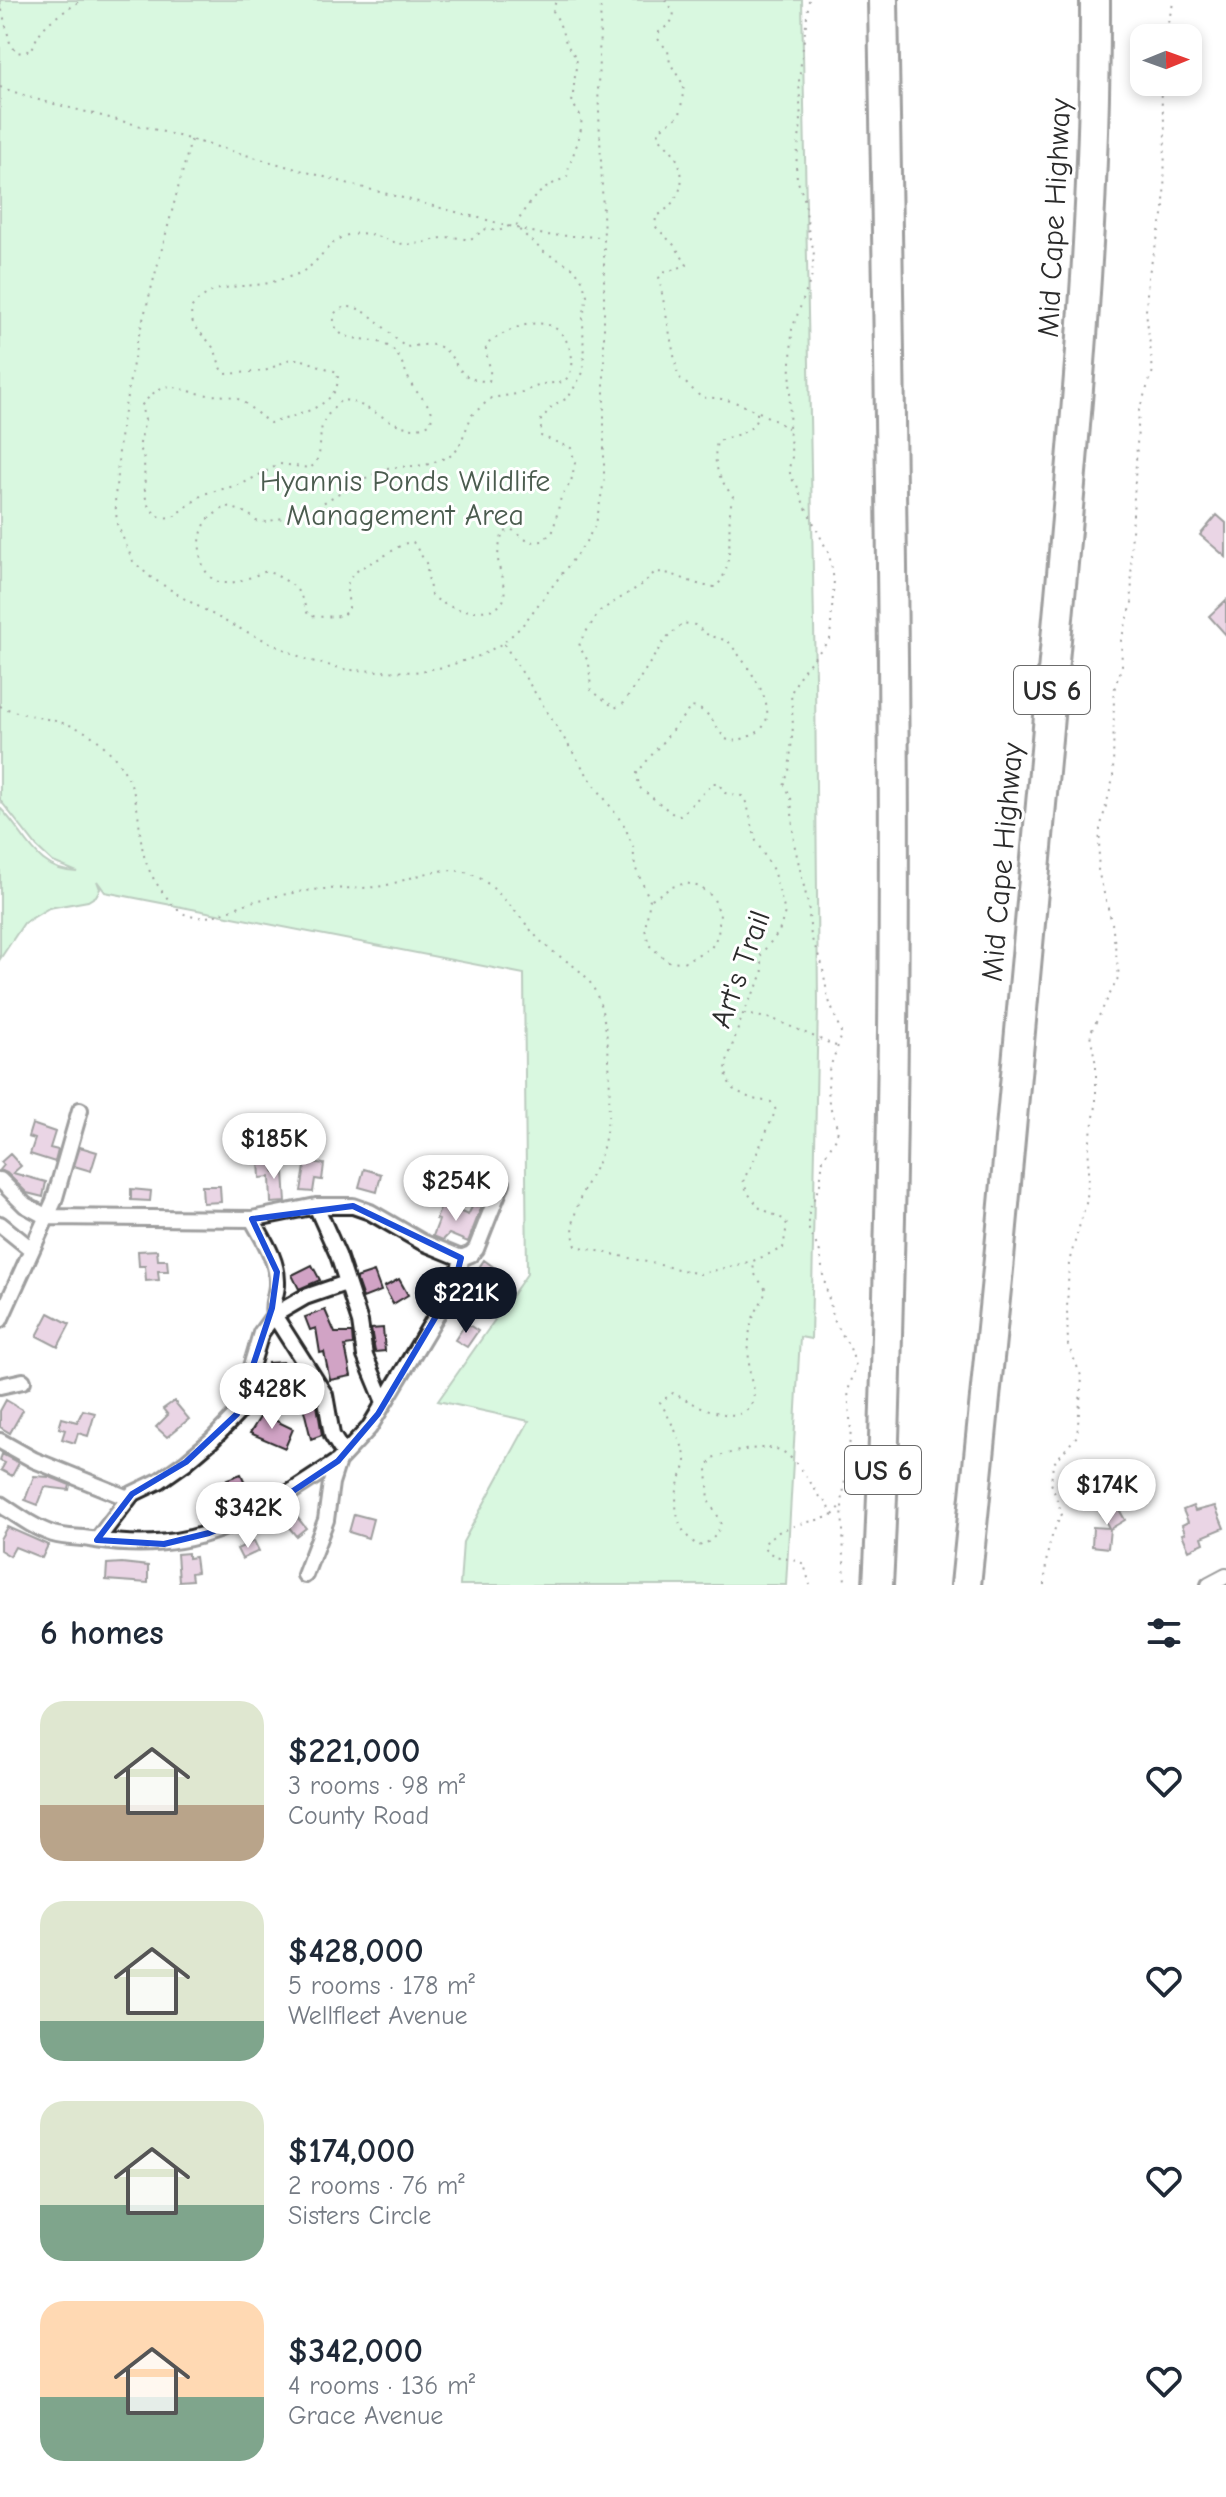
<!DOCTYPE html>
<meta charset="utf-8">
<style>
body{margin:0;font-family:"Comic Neue",sans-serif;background:#f2f2f3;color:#1f2937;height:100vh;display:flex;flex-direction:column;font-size:30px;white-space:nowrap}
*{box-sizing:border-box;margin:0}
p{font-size:26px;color:#747a83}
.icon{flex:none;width:44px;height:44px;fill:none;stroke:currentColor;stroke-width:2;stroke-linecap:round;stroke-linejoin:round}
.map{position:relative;height:1585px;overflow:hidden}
.side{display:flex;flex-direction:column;background:#fff;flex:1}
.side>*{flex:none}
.needle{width:52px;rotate:89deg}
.fabs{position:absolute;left:1130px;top:24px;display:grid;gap:16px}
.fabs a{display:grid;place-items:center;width:72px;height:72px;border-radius:16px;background:#fff;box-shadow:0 4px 12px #0003;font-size:40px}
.price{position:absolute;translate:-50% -68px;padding:0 18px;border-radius:28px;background:#fff;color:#222;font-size:26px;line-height:52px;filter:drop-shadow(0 2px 4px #0008)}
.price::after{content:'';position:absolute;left:50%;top:48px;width:24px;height:18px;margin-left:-12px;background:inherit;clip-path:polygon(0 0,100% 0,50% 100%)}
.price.current{background:#111827;color:#fff}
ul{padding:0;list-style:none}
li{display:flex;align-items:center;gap:24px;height:200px;padding:0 40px}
li span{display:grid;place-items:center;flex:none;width:224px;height:160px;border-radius:24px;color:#555}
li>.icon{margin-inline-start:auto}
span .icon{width:96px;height:96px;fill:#fffc;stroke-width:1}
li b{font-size:34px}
h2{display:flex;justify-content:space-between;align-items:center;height:96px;padding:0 40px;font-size:34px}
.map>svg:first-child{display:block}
.green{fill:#aaefba;stroke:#6a8d72;stroke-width:2}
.building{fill:#d1a3c5;stroke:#2b2b2b;stroke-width:2}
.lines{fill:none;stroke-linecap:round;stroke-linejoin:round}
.minor-casing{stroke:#2b2b2b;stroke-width:20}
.motorway-casing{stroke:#2b2b2b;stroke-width:34}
.path{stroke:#2b2b2b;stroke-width:2;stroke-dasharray:2 6;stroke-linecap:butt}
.minor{stroke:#fff;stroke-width:14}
.motorway{stroke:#fff;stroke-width:28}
.marked{fill:none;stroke:#1d4ed8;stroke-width:6;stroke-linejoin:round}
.labels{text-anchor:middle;stroke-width:6;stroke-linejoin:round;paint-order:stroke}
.shield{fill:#fff;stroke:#6b6b6b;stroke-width:2}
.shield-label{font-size:28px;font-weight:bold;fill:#2b2b2b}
.street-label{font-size:30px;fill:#2b2b2b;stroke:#fff}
.park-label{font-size:30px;fill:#4b5c4f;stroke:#fff}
</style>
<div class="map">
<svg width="1226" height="1585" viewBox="0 0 1226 1585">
<rect width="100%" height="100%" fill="#fff"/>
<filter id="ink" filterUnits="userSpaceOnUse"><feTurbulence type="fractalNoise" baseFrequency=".0125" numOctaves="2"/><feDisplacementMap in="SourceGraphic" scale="16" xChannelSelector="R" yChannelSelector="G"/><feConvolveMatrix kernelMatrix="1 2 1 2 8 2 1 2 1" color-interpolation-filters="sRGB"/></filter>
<g filter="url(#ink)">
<path class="green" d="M0 0H802L815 677 818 1004 811 1339 800 1337 786 1585H460L463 1542 529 1421 438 1401 527 1274 524 974 105 892 97 881 100 889 96 896 88 901 49 908 24 923 0 959V808C26 833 35 871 77 872L53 862 37 847 0 800Z"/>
<path class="building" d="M1217 515 1226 523V557L1200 535Z
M1226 600V635L1209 616Z
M32 1124 55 1132 50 1148 58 1150 55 1162 30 1154 35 1139 28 1137Z
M80 1147 97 1152 91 1171 74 1166Z
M10 1154 21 1166 13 1173 46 1182 43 1197 27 1193 7 1173 0 1170 4 1165 1 1162Z
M259 1161H273L274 1172H284L286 1202 271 1203 270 1177 260 1178Z
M306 1161 324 1164 322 1180 315 1179 313 1192 301 1191Z
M364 1169 381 1174 377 1192 359 1187Z
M202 1186H220L221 1202 203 1203Z
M131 1189 151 1191 150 1201 131 1200Z
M442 1204 468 1215 473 1205 481 1208 468 1242 449 1234 443 1240 433 1236 439 1220 436 1219Z
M157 1250 158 1260H167L168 1271H158L159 1280 146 1281 145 1266H139L138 1251Z
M484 1260 502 1273 496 1282 478 1269Z
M312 1265 320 1280 299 1289 292 1275Z
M374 1272 381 1291 363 1298 356 1278Z
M399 1279 408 1295 393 1304 384 1287Z
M325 1310 335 1333H352L353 1345 345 1346 351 1376 330 1380 324 1352 320 1353 316 1328 310 1330 305 1317Z
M49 1313 70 1324 58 1347 37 1336Z
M466 1323 478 1331 467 1347 455 1340Z
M383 1328 385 1351 375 1352 371 1329Z
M283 1362 285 1380 270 1381 268 1363Z
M311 1391 316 1399 322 1435 311 1439 300 1394Z
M6 1400 23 1410 10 1433 0 1427V1411Z
M174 1401 189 1419 167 1437 156 1427 168 1415 163 1409Z
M83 1410 95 1413 88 1436 78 1433 75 1443 62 1439 65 1430 59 1428 62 1418 77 1422Z
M262 1414 293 1429 285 1448 250 1433Z
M2 1454 19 1463 12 1476 1 1470 5 1463 0 1461Z
M241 1474 247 1487 232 1492 227 1479Z
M34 1476 50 1477 70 1485 69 1490 45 1487 38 1505 25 1500Z
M1116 1504 1125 1520 1110 1529 1108 1548 1092 1546 1093 1527 1109 1528 1101 1513Z
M1193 1506 1195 1511 1215 1506 1224 1528 1202 1537 1204 1543 1189 1550 1182 1534 1185 1533 1182 1525 1188 1522 1183 1510Z
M293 1512 306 1528 296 1536 283 1520Z
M354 1514 373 1519 368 1538 349 1532Z
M7 1527 48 1545 42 1558 15 1547 10 1556 0 1550V1539Z
M254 1541 259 1551 242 1559 237 1549Z
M188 1553V1558L195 1557 197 1572 191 1573 192 1580 179 1581 177 1554Z
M122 1563 148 1566V1583L106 1580 107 1564Z"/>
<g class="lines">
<g class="minor-casing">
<path id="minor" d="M0 1180 25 1205 47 1217 252 1219 316 1206H353L370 1212 422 1242 461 1258 471 1254 476 1249 502 1183
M316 1206 338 1255 360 1322 365 1356 384 1402
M252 1219C263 1239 278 1260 277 1284 277 1295 271 1303 274 1315L325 1395 332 1435 344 1454
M0 1224 31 1249
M0 1320 54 1201 80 1110
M0 1386 23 1381
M0 1441 34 1460 128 1498
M0 1504C17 1515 34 1528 53 1534 67 1538 82 1537 96 1540 201 1556 255 1516 338 1461
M97 1540 132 1494 159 1481 186 1462 212 1440 237 1414 261 1333 274 1315 305 1297 346 1283
M305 1575 326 1520 331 1483 338 1461 369 1428 454 1286 459 1275 461 1258
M1209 1585 1226 1576"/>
</g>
<g class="motorway-casing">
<path id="motorway" d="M878 1585C884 1476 886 1367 889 1259 900 839 890 420 883 0
M966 1585C995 1307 1022 1028 1046 750 1068 500 1096 251 1095 0"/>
</g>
<path class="path" d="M665 0C680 16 674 21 659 32L658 39 668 51 670 63 684 86 680 115 660 129 658 136C663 143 671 148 675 156 690 181 678 203 656 217L655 226 675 246 687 265 663 273 659 278 678 376 702 398C720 396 741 403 757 412 758 434 733 434 717 442 712 463 719 480 733 496 724 524 738 563 716 587 690 586 678 572 655 572L643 584 600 611 582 638 579 646 589 663 591 690 615 708 624 703 664 641 683 623 695 625 708 635 728 641C744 662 793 719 750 736 740 740 736 742 725 739 716 727 709 708 691 707L637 773 639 787 673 814 680 815 685 811 713 783H718L725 793 742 796 747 804 756 841 773 870 785 912 779 932 761 954 763 974 743 1014 726 1064 727 1079 733 1089 752 1099 771 1102 776 1110 750 1169 743 1179 747 1192 760 1208 785 1220 787 1225 783 1248 753 1261 754 1273 766 1290C763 1302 754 1312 751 1324 748 1338 748 1359 750 1373 750 1380 754 1386 754 1392 752 1437 692 1403 673 1393L660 1402C667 1413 685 1448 686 1460 686 1467 680 1477 678 1485 673 1508 677 1533 699 1546 713 1541 718 1535 721 1521L709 1502 707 1469 712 1458C728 1453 760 1445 776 1449 788 1451 801 1469 808 1479 815 1488 818 1498 828 1503L832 1516C814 1522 769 1527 764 1547 772 1560 791 1557 804 1564L810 1585
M809 0 799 79 801 123 796 165 797 179 805 201 809 236 814 250 812 276 792 329 789 429 792 457 789 468 791 478 797 485 801 498 829 554 834 580 830 639 801 673 791 693 793 726 789 772 784 783 791 797 794 843 808 904 811 937 822 964 828 998 842 1035 829 1070 828 1087 829 1103 838 1130 836 1138 823 1159 820 1184 809 1211V1230L820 1252 823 1275 834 1320 850 1348 856 1366 848 1391 851 1431 842 1504 845 1585
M0 2 10 43 17 53 32 50C40 22 60 16 81 0
M1164 38 1174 0
M0 87 35 99 153 129 357 186 544 235 603 237
M191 140 137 342 121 428 115 498 117 524 133 561 149 576 185 599 230 624 307 660 348 670 414 672 444 667 482 655 503 643 521 627 584 545 596 524 604 481V237L598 87 601 0
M509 226 499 231 486 229 469 240C440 232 433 244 408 244 388 245 373 228 348 235 328 241 321 260 305 270 298 275 285 278 276 281 244 291 216 278 191 308 191 332 200 329 212 346 219 355 217 366 226 374L265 371 290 359H300L337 372C345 405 295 416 270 423 259 416 250 406 240 400 227 393 215 397 203 394 171 389 167 375 141 406L145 420 139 448 144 459 145 495 148 505 156 515 164 518 175 516 203 494 242 484 280 464 310 468C324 458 318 442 322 426 325 416 334 408 341 400 371 400 401 442 431 423L432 412C427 402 420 396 413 387 404 373 403 354 386 345 367 334 331 347 334 314 358 290 387 335 406 347 416 346 429 343 438 346 459 353 452 382 489 381 493 366 485 359 486 345 515 323 559 307 571 353 574 365 572 372 564 382L543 384 517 394 491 398 472 415 458 449 450 456 426 465 387 468 357 482 310 511 266 522 256 521 249 514 227 506C221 510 212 515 207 521 194 539 198 581 224 583 237 584 255 575 267 571 294 584 299 586 308 615L317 617 342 616 349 608C349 602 347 595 347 589 347 571 371 563 384 556 395 550 400 543 413 542L426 563 431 595C445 607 459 611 478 611 520 610 500 583 498 559 498 550 500 542 503 533L511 529 529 542 543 541 553 531 561 497 571 482 575 463 571 448 541 436V420L553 405 568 398 584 371 583 318 587 295 582 280 574 268 544 252 516 227C526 201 541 188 567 177 569 160 584 134 581 119 581 114 575 108 572 103L577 58C560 40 566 32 553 11L556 0
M759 412 788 428
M504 644 588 776 624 825 633 846 635 867 650 900 645 929 649 945 667 961 683 962 711 948 718 935 720 914 713 897 700 887 686 883 672 887 650 900
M0 706C31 720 68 717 96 739 110 750 126 770 132 787 146 831 132 854 165 895 170 902 178 912 187 915 209 923 231 908 251 902 275 896 299 891 323 889 342 888 364 889 383 886 409 880 433 867 460 871 482 874 499 893 513 909 524 920 533 935 545 945 559 958 581 967 591 984 614 1018 615 1125 598 1162 585 1187 566 1218 576 1246L700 1274 753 1261
M744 1014 773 1019 836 1046
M833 1515 842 1505
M1045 1585C1045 1558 1049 1538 1062 1514L1051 1483 1053 1464 1077 1436 1082 1378 1068 1345 1067 1309 1069 1262 1087 1200 1089 1145 1096 1106V1065L1090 1034 1119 976 1112 923 1098 871 1100 829 1113 779 1114 690 1122 665 1121 640 1132 604 1131 549 1139 410 1153 371 1146 311 1148 277 1164 211 1165 128 1159 82"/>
<use href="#minor" class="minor"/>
<use href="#motorway" class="motorway"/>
</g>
</g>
<path d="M0 0H1226V1585H0ZM353 1206 461 1258 454 1286 378 1414 338 1461 263 1511 209 1533 164 1544 97 1540 132 1494 186 1462 237 1414 272 1308 277 1272 252 1219Z" fill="#fff" fill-opacity=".55" fill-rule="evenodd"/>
<path class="marked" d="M353 1206 461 1258 454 1286 378 1414 338 1461 263 1511 209 1533 164 1544 97 1540 132 1494 186 1462 237 1414 272 1308 277 1272 252 1219Z"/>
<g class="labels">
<g class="shield">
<rect x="1014" y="666" width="76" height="48" rx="6"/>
<rect x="845" y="1446" width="76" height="48" rx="6"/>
</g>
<g class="shield-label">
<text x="1052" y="700">US 6</text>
<text x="883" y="1480">US 6</text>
</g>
<g class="street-label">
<text transform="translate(1054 218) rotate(-87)" y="10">Mid Cape Highway</text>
<text transform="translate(1002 862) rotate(-85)" y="10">Mid Cape Highway</text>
<text transform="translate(740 969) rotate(-70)" y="10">Art's Trail</text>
</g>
<g class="park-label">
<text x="405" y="491">Hyannis Ponds Wildlife<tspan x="405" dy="34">Management Area</tspan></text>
</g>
</g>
</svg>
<div class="fabs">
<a><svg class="needle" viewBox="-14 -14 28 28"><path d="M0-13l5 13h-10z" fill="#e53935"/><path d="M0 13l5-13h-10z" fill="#747a83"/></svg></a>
</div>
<b class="price" style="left:274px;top:1181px">$185K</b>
<b class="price" style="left:456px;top:1223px">$254K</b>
<b class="price current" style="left:466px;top:1335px">$221K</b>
<b class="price" style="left:272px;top:1431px">$428K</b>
<b class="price" style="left:1107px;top:1527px">$174K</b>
<b class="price" style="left:248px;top:1550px">$342K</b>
</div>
<section class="side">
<h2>6 homes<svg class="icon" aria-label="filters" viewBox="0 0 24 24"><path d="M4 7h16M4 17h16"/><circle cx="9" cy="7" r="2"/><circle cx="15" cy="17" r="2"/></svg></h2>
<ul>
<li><span style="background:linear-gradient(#dfe7d0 65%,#b9a48a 0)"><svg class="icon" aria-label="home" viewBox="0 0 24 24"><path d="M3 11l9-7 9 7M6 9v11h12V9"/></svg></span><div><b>$221,000</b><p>3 rooms · 98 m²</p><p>County Road</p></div><svg class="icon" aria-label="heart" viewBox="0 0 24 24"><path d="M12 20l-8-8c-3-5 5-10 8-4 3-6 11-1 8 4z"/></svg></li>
<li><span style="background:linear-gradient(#dfe7d0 75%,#7fa58c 0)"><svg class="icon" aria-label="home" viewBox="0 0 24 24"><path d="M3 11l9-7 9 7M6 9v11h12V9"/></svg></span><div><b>$428,000</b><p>5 rooms · 178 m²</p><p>Wellfleet Avenue</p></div><svg class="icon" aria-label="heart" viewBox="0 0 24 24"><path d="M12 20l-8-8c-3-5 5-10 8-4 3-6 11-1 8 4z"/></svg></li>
<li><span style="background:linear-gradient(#dfe7d0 65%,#7fa58c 0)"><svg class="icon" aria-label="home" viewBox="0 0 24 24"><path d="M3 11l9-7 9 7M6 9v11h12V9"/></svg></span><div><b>$174,000</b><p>2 rooms · 76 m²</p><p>Sisters Circle</p></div><svg class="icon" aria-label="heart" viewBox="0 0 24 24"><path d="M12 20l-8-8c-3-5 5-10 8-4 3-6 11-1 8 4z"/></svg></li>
<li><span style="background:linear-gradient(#ffd9b3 60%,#7fa58c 0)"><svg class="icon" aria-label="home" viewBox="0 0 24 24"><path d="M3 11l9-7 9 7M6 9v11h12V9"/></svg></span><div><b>$342,000</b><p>4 rooms · 136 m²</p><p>Grace Avenue</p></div><svg class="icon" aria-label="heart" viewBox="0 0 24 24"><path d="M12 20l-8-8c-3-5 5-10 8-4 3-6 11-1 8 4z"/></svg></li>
</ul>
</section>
